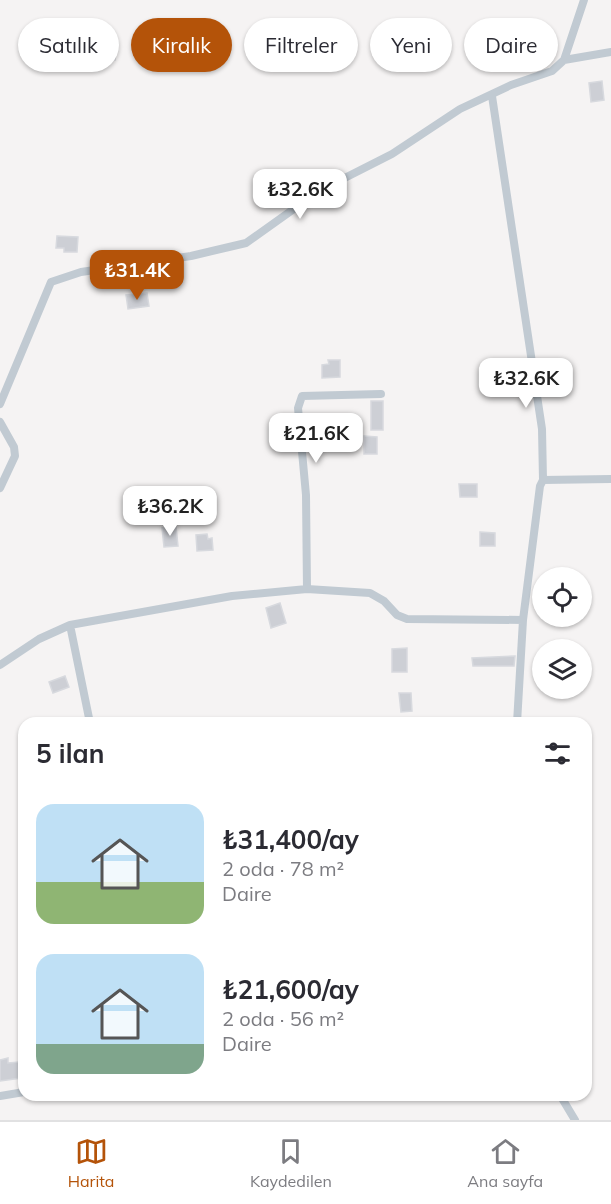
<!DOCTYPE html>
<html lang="tr">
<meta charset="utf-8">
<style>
body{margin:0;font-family:Mulish,sans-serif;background:#f7f7f7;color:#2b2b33;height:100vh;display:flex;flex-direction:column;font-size:22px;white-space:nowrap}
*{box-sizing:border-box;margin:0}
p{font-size:20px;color:#7c7c81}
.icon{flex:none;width:33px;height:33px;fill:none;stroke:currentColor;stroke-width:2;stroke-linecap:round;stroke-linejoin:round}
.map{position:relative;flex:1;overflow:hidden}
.details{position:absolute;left:18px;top:717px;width:574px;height:384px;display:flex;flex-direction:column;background:#fff;border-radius:18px;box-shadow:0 2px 4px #0004}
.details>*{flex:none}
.hud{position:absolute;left:18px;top:18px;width:576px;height:54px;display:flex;gap:12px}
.tools{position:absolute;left:532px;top:567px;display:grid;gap:12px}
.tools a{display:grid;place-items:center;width:60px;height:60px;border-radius:50%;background:#fff;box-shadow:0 2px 4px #0004;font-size:30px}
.price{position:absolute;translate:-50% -51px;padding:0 14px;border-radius:12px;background:#fff;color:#222;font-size:20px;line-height:39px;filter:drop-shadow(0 2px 3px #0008)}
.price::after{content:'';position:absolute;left:50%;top:36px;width:18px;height:14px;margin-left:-9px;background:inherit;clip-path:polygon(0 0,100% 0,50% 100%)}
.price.on{background:#b45309;color:#fff}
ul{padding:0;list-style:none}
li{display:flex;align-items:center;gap:18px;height:150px;padding:0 18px}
li span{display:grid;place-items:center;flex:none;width:168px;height:120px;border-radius:18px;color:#555}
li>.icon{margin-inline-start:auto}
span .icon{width:72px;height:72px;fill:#fffc;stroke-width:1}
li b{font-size:26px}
h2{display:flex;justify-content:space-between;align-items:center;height:72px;padding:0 18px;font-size:26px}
.tag{padding:0 21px;border-radius:27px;background:#fff;box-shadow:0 2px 4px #0004;font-size:21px;line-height:54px}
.tag.on{background:#b45309;color:#fff}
.tabs{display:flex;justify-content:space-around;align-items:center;height:84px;border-top:2px solid #e1e1e2;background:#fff;font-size:16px;color:#7c7c81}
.tabs a{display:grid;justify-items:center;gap:3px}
.tabs .on{color:#b45309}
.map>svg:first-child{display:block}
.building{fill:#cdcfd5;stroke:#d7d9de;stroke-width:1.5}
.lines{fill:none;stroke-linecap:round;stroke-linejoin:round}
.minor{stroke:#c1cad2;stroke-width:8}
</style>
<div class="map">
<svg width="611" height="1120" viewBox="0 0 611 1120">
<rect width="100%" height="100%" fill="#f5f3f3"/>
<path class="building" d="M96 42 116 43 115 60 95 59Z
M602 81 604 100 591 102 589 83Z
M57 236 78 237 77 252H64V248H56Z
M147 293 149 306 128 309 126 295Z
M328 360H340V377L322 378V365L329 364Z
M371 401H383V430H371Z
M364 436 377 437V454H364Z
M459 484H477V497H460Z
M176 526 178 546 164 547 162 528Z
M480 532 495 533V546H480Z
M207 534 208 539 212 538 213 550 197 551 196 535Z
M280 603 286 623 271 628 266 608Z
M407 648V672H392V649Z
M515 656 514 666H473L472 658Z
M65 676 69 687 53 693 49 682Z
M399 693H411L412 711 401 712Z
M8 1058V1063L19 1062 21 1078 0 1081V1060Z"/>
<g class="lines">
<path class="minor" d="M564 60 611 52
M492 96 542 429 543 480 540 486 523 620 517 723
M0 404 51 282 81 272 191 256 246 243 319 191 392 154 460 109 511 85 552 71 564 60 584 0
M0 422 14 447 15 456 0 488
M543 480 611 479
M307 589 306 495 298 408 302 396 381 394
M70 625 90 723
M0 665 39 639 70 625 232 596 307 589 370 593 384 601 397 615 407 619 523 620
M560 1095 575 1120
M0 1096 24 1092"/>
</g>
</svg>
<div class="tools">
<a><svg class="icon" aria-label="locate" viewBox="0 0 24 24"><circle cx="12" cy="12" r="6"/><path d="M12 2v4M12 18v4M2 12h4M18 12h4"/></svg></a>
<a><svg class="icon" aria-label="layers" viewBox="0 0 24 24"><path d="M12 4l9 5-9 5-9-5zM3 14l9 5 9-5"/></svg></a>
</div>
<b class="price" style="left:300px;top:220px">₺32.6K</b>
<b class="price on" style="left:137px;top:301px">₺31.4K</b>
<b class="price" style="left:526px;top:409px">₺32.6K</b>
<b class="price" style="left:316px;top:464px">₺21.6K</b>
<b class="price" style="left:170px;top:537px">₺36.2K</b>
<div class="hud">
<a class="tag">Satılık</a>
<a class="tag on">Kiralık</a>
<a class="tag">Filtreler</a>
<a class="tag">Yeni</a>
<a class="tag">Daire</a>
</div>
<section class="details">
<h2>5 ilan<svg class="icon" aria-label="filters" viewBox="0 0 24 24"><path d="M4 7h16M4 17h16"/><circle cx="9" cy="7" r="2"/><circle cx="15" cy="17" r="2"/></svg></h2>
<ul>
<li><span style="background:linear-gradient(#bfe0f5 65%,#8fb573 0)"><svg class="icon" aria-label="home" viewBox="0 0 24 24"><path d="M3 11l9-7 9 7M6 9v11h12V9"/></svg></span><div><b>₺31,400/ay</b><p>2 oda · 78 m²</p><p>Daire</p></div></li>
<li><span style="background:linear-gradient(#bfe0f5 75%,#7fa58c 0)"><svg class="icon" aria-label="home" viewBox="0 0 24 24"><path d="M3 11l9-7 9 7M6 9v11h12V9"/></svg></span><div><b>₺21,600/ay</b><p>2 oda · 56 m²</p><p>Daire</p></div></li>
</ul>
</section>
</div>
<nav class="tabs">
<a class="on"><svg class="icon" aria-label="map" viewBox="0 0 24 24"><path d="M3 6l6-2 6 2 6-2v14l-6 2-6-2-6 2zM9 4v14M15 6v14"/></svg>Harita</a>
<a><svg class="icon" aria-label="saved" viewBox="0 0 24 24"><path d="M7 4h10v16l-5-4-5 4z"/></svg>Kaydedilen</a>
<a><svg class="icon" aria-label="home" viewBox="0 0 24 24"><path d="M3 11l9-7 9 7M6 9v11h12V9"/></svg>Ana sayfa</a>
</nav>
